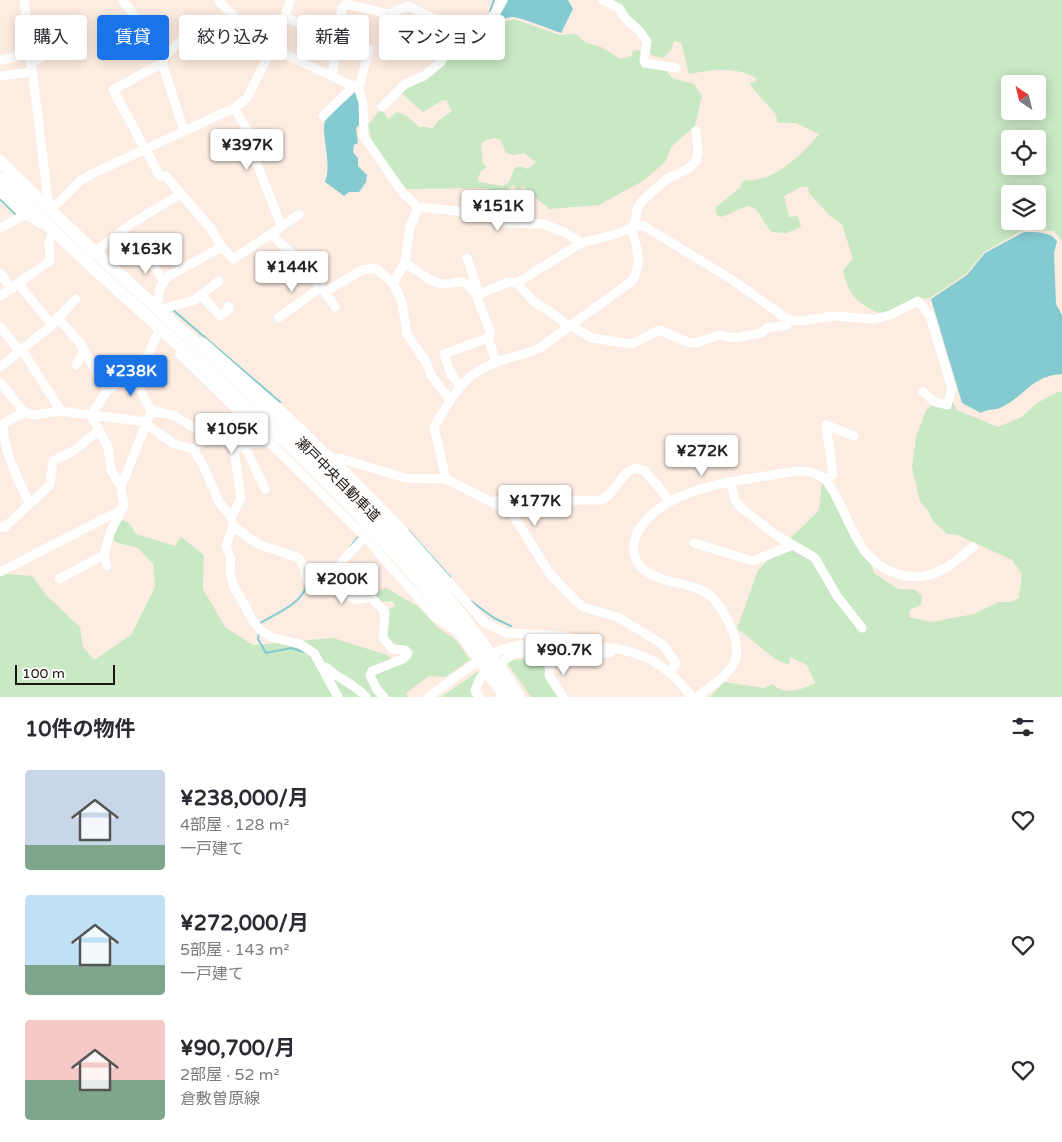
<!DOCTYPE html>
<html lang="ja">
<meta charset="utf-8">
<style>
body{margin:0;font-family:"Varela Round","Noto Sans JP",sans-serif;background:#f2f2f3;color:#2b2b33;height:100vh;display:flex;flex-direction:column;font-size:19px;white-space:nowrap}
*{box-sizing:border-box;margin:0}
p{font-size:16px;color:#7c7c81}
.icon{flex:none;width:28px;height:28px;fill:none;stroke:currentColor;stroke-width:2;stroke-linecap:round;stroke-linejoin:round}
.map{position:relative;height:697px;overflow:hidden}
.details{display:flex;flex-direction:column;background:#fff;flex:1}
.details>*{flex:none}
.top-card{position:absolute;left:15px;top:15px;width:500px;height:45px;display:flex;gap:10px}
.needle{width:32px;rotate:325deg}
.controls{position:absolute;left:1001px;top:75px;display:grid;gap:10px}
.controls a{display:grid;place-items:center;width:45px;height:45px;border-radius:5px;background:#fff;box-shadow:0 2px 12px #0003;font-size:25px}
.scale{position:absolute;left:15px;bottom:12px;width:100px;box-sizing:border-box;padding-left:5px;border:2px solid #1c1510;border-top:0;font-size:14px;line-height:18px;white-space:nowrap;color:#1c1510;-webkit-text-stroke:4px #fdfdfd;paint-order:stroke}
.price{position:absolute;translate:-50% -42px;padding:0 11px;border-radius:5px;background:#fff;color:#222;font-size:16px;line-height:32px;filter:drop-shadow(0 1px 2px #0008)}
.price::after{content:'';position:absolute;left:50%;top:30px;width:15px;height:11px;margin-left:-8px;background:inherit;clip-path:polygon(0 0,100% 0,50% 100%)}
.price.selected{background:#1a73e8;color:#fff}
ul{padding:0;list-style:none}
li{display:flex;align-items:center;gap:15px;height:125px;padding:0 25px}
li span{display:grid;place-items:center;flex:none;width:140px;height:100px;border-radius:5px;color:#555}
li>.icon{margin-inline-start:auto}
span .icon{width:60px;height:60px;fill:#fffc;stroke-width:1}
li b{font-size:21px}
h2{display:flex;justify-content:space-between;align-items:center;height:60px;padding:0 25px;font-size:21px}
.chip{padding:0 18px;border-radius:5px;background:#fff;box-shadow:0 2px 12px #0003;font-size:18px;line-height:45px}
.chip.selected{background:#1a73e8;color:#fff}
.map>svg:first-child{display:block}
.green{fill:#c9e8c4;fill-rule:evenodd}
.water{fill:#83cbd0}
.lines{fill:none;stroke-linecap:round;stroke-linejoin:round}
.stream{stroke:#83cbd0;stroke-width:2}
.minor{stroke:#fff;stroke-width:9}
.highway{stroke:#fff;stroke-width:12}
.labels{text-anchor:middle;stroke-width:4.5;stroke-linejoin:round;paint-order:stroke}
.street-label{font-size:14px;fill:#1c1510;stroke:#fdfdfd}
</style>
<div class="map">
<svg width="1062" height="697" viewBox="0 0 1062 697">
<rect width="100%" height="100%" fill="#fdece1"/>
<path class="green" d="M610 0H1062V252V241L1054 231 1023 230 984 252 966 274 930 298 915 299 881 314C857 303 849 296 843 270L853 259 842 224 830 216 809 193 808 187H801L784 196 789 217 798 216 801 227 786 233 771 232 756 209 748 206C738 208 730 215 720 217L716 214V207L741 187V183L746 180C773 183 803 154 819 134L796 123H778L775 113 751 86 750 83 756 82V78C735 66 711 70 689 74L681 42 674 41 671 50 663 58 653 56 649 52 651 44ZM1010 84H1038V111H1010ZM1010 139H1038V166H1010ZM1010 194H1038V221H1010Z
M514 19 560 35 576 34 586 43 601 47 621 59 631 56 633 51 638 50 643 53 641 61 666 70 672 78 694 84 702 96 695 126 672 146 665 162 643 181 599 205 549 209 523 186 518 190 513 185 502 195 485 188 406 189 373 146 368 125 379 111H383L388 119 397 112 407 116 419 127H427L432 129 438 121 452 111 446 100 441 101 423 112 400 92 443 64 450 53 456 34 462 29 495 25ZM495 138 501 140 506 153 513 155 524 153 536 162 528 169 519 166 514 169 509 182 503 186 479 182 478 178 481 171 487 167 483 164 481 144 486 140Z
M1058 392H1062V697H710L724 682 764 688 773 684C783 696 802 690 815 683L807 665 790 657 789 664C777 665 750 636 737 629L758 570 819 510 822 481C837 499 842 520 853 540 860 552 871 560 874 573L898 589 916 590 922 596 921 605 910 610 909 617 931 622 974 614 999 602H1010L1019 598 1022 574 1012 560 958 535 947 534 933 521 927 509 920 502 912 467 916 437 926 410 932 405 949 409 952 400 957 410 998 427 1022 417 1037 403Z
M121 519 129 523 136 534 175 546 181 537 204 555 203 589 225 627 253 645 333 638 387 655 399 664 411 658V649L393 643 387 636 388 609 396 606 392 601 382 602 376 596 379 590 386 588 419 607 437 627 456 640 470 660 445 677 429 676 406 693 408 697H0V576L5 574 32 576 47 596 80 627 83 647 94 660 131 635 155 587 153 564 138 548 115 542 112 536Z
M538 658 545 667V677L558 697H531L507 663 513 660Z
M477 672 480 675 471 694 474 697H441Z"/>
<path class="water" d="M508 0H568L573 9 561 33C553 30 519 17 513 17 508 17 502 20 497 21Z
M355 92 360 107 359 125 356 128 358 143 354 145 353 152 358 158V166L367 175 366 182 359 192H349L344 196 325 182C333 163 319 129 326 120 333 110 346 101 355 92Z
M1024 232C1035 232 1050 231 1057 241L1054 253 1056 304 1062 315V374C1032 376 1026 395 1002 407 995 411 988 408 981 413L962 403 931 299 967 275 985 253Z"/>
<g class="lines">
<path class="stream" d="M492 12 490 11 494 0
M0 199 17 216
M172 309 280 402
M408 530 450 577
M350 547 358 537
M471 601 494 618 511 626
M259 624C275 613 302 605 307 584
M259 632 258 639 266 653 291 648 304 652"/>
<path class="minor" d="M24 0 48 201 54 207
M123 0 164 58
M218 0 268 51 272 48 359 89 363 102 364 137 403 193 418 207 484 214 509 223 544 224 566 233 581 243
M602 0 619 8 625 18 639 30 647 42 644 60 645 63 676 68
M285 17 320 33 337 37
M195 25 164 58 162 63 113 90 160 176H166L211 229 222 247
M326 34 329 21
M0 60 29 54
M30 63 41 58 54 44
M162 63 184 131
M0 76 31 72
M332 76 342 8 346 4 389 14 408 6 437 20H452L458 28
M359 89 369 49
M382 107 405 84 424 76 441 62 453 32 458 28 491 19 503 0
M234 108 249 133 252 151 281 225
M323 116 355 85
M0 192 25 216 31 217 40 224
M54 207 80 181 92 174 234 108 247 98 272 48 291 0
M635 226 637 209 642 201 667 179 689 168 696 161 698 153 696 131
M0 228 28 213
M271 234 299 214
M91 254 131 224 180 194
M130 254 141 247 164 281
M467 258 479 293
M405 263C415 268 424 278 435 282 453 290 462 270 476 295
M0 273 12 289
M393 283 405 263 410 227 418 207
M517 283 581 243 617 234 637 225 644 226 734 281 787 319 800 321 833 316 874 319 890 315 918 301 930 316 952 389 947 405 935 402 923 392
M17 285 22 288 52 325
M325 292 335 307
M0 296 50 261 49 242 52 236
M202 296 220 316 229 309 228 306
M158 301 161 285 170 275 222 247 233 259 271 234 307 268 325 292 362 270 375 268 393 283 402 302 407 334 426 362 431 375 450 400
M165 308 195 300 219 281
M57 317 81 344 107 391
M278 318 320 288
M0 326 20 352
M571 326 592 338 632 344 659 330 687 342 696 343 719 335 735 338 761 333 767 328 787 325V319
M488 338 491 333 476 295 509 282 517 283 535 303 551 312 569 327
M203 342 283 412 354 480 399 526 484 622 506 633 562 636 582 640 594 646
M22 350 61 411
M180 354 365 537 435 617 460 633
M146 358 156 371
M76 365 84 351
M0 367 52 325 76 299
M0 382 23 411 33 415 61 411 91 415 107 391 132 374 133 370 146 358 158 333
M459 385 451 374 444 354 488 338 496 362
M151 411 173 415 209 437
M26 412 4 423C0 443 19 483 29 502
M244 445 265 489
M193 449 209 437H227L241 445 268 442
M331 464 339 458 405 478 446 479 507 510 515 518 550 574 578 603 583 607 617 617 636 628 662 644 676 663 671 672
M446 479 434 427C452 398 461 375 497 362 512 356 527 355 541 347L632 281C643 262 637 247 631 227
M826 480 833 474 826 425 854 436
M731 483 735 500 740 507 776 535 815 558 837 596 862 628
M121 487 111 470 108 447 91 415 147 422 149 426 174 444 193 449 204 467 219 502 231 517 233 526 226 546 231 559 230 572 233 585 252 619 260 630 271 637 300 644 314 653 338 697
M496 501 601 500C617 493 619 473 636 468L645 471 670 501
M231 517 241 499 234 450 238 444
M233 526 258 544 299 558 304 567 307 580 320 584 335 582 355 600 371 597 385 612 383 638 392 649 405 650 408 653 403 659 372 671 370 675 377 690 384 697
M0 527H5L50 485 53 461 75 450 99 430
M694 543 753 561 793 545
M107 566 104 555 110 533 124 505 121 487 151 411 132 374
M0 572 121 510
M59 579 104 555
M332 582 345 558 365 537
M590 645C638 650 662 658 692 697
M538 651V654L550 667 549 675 563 697
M511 654 537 651 582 654 610 653
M326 667C338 679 355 684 366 697
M428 697C487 655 501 637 577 644
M479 697 475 690 480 678 513 654
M697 697C728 673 750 663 728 621 723 611 716 598 705 592 687 582 661 583 644 570 634 562 631 547 636 535 663 483 745 481 796 471 808 471 816 472 826 480 841 501 848 526 862 547 879 573 914 585 942 570 954 564 963 555 973 547"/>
<path class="highway" d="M0 161C174 337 386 485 519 697
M0 178C169 350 374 491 505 697"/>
</g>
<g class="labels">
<g class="street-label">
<text transform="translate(338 479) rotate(45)" y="5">瀬戸中央自動車道</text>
</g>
</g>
</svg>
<div class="controls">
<a><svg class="needle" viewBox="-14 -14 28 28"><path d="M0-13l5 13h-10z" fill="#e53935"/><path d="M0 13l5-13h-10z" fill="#7c7c81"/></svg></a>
<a><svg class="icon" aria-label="locate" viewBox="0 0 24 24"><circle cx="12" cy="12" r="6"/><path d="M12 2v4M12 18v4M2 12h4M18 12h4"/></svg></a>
<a><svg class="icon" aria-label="layers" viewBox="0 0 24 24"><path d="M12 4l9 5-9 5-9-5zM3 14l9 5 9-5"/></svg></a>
</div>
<div class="scale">100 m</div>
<b class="price" style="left:247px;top:171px">¥397K</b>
<b class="price" style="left:498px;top:232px">¥151K</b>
<b class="price" style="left:146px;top:275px">¥163K</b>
<b class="price" style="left:292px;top:293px">¥144K</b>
<b class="price selected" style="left:131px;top:397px">¥238K</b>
<b class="price" style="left:232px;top:455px">¥105K</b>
<b class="price" style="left:702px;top:477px">¥272K</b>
<b class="price" style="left:535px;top:527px">¥177K</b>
<b class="price" style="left:342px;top:605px">¥200K</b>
<b class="price" style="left:564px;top:676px">¥90.7K</b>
<div class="top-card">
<a class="chip">購入</a>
<a class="chip selected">賃貸</a>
<a class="chip">絞り込み</a>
<a class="chip">新着</a>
<a class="chip">マンション</a>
</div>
</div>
<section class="details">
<h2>10件の物件<svg class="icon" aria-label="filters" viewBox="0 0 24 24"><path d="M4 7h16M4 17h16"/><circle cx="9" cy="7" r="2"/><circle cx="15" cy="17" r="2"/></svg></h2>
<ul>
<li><span style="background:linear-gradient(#c9d6e8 75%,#7fa58c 0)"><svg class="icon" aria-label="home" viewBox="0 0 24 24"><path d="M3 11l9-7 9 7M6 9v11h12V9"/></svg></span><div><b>¥238,000/月</b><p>4部屋 · 128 m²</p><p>一戸建て</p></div><svg class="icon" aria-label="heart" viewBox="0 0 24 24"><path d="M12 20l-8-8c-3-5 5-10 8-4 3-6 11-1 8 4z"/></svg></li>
<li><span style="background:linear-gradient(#bfe0f5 70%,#7fa58c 0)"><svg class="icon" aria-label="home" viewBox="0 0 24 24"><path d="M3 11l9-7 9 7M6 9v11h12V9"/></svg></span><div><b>¥272,000/月</b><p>5部屋 · 143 m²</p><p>一戸建て</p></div><svg class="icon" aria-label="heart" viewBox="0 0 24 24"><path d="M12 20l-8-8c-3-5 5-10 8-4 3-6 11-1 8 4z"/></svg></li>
<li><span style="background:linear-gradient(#f6c9c9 60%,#7fa58c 0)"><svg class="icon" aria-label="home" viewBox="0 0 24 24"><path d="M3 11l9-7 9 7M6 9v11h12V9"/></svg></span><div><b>¥90,700/月</b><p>2部屋 · 52 m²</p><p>倉敷曽原線</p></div><svg class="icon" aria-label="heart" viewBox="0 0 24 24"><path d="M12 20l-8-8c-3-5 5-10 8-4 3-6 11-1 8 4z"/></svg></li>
</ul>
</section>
